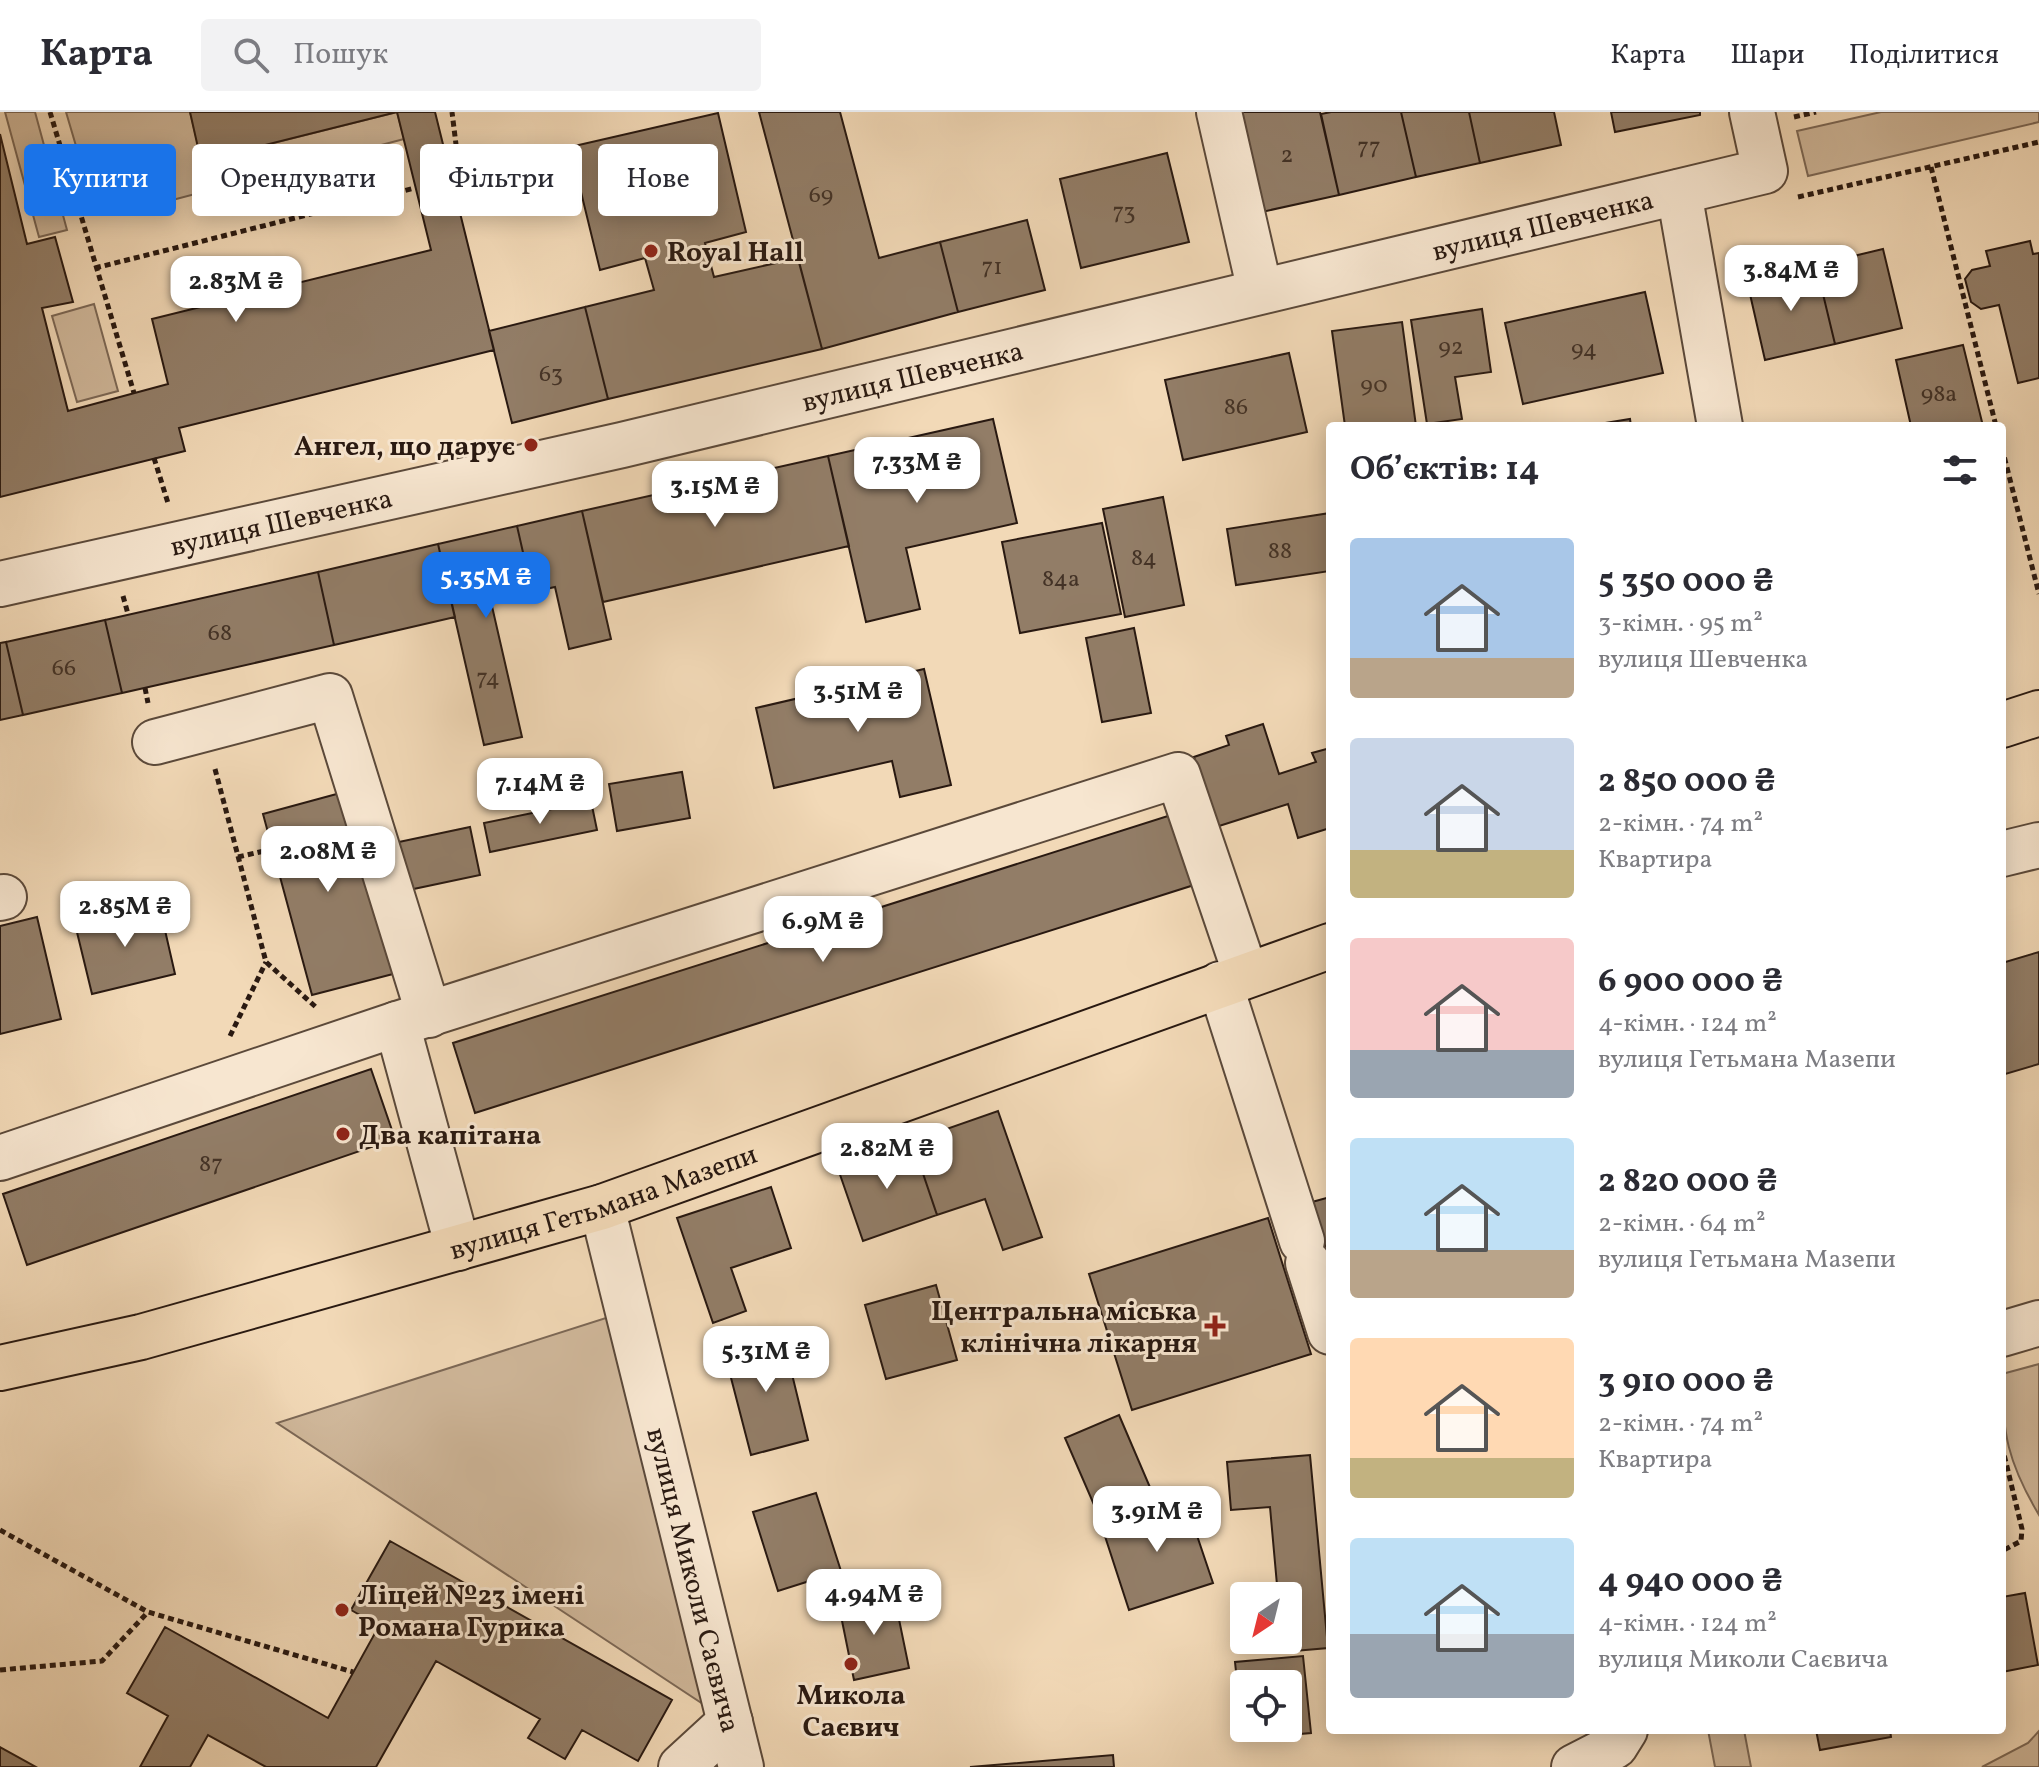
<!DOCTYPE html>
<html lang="uk">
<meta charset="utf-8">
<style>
body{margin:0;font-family:Vollkorn,serif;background:#f2f2f3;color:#2b2b33;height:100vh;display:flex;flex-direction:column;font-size:30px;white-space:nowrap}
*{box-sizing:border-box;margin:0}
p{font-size:26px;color:#7c7c81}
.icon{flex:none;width:44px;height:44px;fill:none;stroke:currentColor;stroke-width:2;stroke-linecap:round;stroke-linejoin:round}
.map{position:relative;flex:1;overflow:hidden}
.details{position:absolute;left:1326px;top:310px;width:680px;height:1312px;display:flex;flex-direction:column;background:#fff;border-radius:8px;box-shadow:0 4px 20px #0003}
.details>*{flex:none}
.banner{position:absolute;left:24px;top:32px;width:760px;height:72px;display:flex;gap:16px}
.needle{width:52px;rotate:215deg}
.controls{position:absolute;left:1230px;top:1470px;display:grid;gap:16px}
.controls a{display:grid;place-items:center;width:72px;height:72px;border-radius:8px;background:#fff;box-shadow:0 4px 20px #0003;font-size:40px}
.price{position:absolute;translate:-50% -68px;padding:0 18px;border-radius:16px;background:#fff;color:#222;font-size:26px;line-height:52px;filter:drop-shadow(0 2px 4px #0008)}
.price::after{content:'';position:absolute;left:50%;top:48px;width:24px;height:18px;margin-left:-12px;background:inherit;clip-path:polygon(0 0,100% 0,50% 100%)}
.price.active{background:#1a73e8;color:#fff}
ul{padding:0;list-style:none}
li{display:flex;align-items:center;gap:24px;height:200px;padding:0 24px}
li span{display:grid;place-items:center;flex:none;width:224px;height:160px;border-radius:8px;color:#555}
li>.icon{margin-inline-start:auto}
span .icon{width:96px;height:96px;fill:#fffc;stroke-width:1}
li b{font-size:34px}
h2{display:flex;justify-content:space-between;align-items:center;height:96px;padding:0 24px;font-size:34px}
.tag{padding:0 28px;border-radius:8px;background:#fff;box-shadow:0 4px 20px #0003;font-size:28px;line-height:72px}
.tag.active{background:#1a73e8;color:#fff}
header{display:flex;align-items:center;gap:48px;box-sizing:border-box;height:112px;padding:0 40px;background:#fff;border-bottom:2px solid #e1e1e2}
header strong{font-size:38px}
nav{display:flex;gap:44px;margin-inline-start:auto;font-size:28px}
.search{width:560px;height:72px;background:#f2f2f3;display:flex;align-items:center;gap:20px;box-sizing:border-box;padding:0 28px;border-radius:8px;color:#7c7c81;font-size:30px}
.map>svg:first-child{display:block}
.green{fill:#d0b89b;stroke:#7c6856;stroke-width:2}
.building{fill:#927d67;stroke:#291911;stroke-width:2;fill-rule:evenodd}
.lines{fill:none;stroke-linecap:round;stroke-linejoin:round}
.minor-casing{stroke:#5b493a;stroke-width:48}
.major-casing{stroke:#291911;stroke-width:48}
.path{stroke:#291911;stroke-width:5;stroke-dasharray:6 4;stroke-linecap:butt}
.minor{stroke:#f7e6d0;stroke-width:44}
.major{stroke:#f2d9b7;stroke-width:44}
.poi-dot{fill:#8f2418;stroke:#f7e6d0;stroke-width:3}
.labels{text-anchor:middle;stroke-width:6;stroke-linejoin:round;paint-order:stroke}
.number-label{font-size:24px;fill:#433226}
.street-label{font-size:28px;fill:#291911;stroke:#f7e6d0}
.poi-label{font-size:28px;font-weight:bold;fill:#291911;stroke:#f7e6d0;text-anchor:start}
</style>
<header>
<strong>Карта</strong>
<div class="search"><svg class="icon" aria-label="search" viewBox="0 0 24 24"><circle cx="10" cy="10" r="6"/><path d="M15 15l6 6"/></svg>Пошук</div>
<nav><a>Карта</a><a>Шари</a><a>Поділитися</a></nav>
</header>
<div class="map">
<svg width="2039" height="1655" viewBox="0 0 2039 1655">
<rect width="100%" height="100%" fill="#f2d9b7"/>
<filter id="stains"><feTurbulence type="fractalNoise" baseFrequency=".0025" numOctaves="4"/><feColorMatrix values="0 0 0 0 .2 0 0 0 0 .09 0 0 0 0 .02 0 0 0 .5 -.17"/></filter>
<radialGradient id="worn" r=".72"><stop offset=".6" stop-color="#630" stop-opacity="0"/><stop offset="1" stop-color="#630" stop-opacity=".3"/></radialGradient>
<path class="green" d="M5 0H35L67 118 39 125Z
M66 0H190L202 49 397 0 404 27 142 96 129 53 84 61Z
M1881 0H2039V10L1808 64 1797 19Z
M94 192 118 279 77 290 52 204Z
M609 1205 709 1596 277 1311Z
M2039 1252V1403C2008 1351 2002 1321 2002 1262Z
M1708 1618H1744L1751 1655H1715Z
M2039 1619V1655H1982L2028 1631Z"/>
<path class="building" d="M190 0H435L494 238 179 316 185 339 0 385V22L27 132 55 125 73 190 42 196 68 299 168 272 152 207 431 138 397 0 201 49Z
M759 0H840L879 146 940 130 958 200 822 237Z
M1235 0H1320L1339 83 1257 101Z
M1331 0H1401L1416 65 1339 83 1321 2Z
M1401 0H1469L1480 51 1416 65Z
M1469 0H1554L1561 33 1480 51Z
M1611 0H1700V3L1615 20Z
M718 1 746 120 705 131 714 165 798 146 822 237 608 287 585 195 654 178 645 146 600 158 570 35Z
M1167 41 1189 130 1081 156 1060 67Z
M1027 108 1045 178 958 200 940 130Z
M2030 129 2033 142 2039 141V266L2018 271 1999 193 1981 197 1971 190 1965 167 1972 158 1990 154 1986 139Z
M1883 137 1902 216 1835 232 1816 153Z
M1816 153 1835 232 1765 248 1747 169Z
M1645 180 1663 261 1523 292 1505 211Z
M585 195 608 287 512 311 489 219Z
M1482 197 1491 260 1455 265 1462 307 1427 312 1411 208Z
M1402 210 1416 314H1345L1332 219Z
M1963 233 1983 314H1911L1896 248Z
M1289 241 1307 320 1183 348 1165 268Z
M993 307 1017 411 906 436 920 497 866 510 828 344Z
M1630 307 1631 314H1587Z
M828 344 849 434 603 490 582 399Z
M1163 385 1184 493 1125 505 1103 397Z
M582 399 611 527 569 537 555 475 532 480 517 414Z
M1330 401V459L1236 473 1227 417Z
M1102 411 1121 502 1020 521 1002 430Z
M517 414 532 480 491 490 522 625 484 633 438 432Z
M438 432 455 505 334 533 318 460Z
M318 460 334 533 122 581 105 508Z
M105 508 122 581 23 603 6 530Z
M1134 516 1151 601 1102 610 1086 526Z
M6 530 23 603 0 608V531Z
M924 557 951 673 900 685 892 649 774 676 756 596Z
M1263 612 1279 662 1316 650 1312 641 1330 636V716L1298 726 1288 692 1216 715 1194 645 1229 633 1226 624Z
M682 660 690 706 617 719 609 672Z
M344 680 393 862 312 883 263 702Z
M591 689 597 718 490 740 484 711Z
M1171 703 1194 773 475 1001 453 931Z
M470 715 480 763 404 779 394 731Z
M159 792 175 862 92 882 75 812Z
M37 805 61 907 0 922V814Z
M2039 840V952L2002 963V851Z
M371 957 395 1027 27 1153 3 1082Z
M998 999 1042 1125 1003 1138 985 1087 937 1103 912 1029Z
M912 1029 937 1103 863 1129 837 1054Z
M771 1075 791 1136 731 1156 746 1199 713 1211 677 1106Z
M1330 1085V1150L1312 1090Z
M1268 1106 1311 1242 1132 1298 1089 1162Z
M936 1173 957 1248 886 1267 865 1193Z
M782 1221 808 1328 751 1343 723 1235Z
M1119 1303 1152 1380 1098 1402 1065 1326Z
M1310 1343 1328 1536 1283 1540 1281 1528H1288V1484H1278L1270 1395 1231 1398 1227 1350Z
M816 1381 841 1459 778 1479 753 1400Z
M1184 1385 1213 1471 1129 1498 1101 1412Z
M390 1429 672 1588 638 1649 582 1618 565 1647 528 1626 540 1607 436 1549 376 1655H266L208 1623 190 1655H140L168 1604 127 1581 165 1515 328 1606 379 1514 351 1498Z
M2025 1481 2038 1553 2002 1560V1485Z
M894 1483 909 1556 854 1568 839 1494Z
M1303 1544 1311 1621 1243 1627 1235 1550ZM1244 1572H1288V1616H1244Z
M1816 1618H1890L1891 1625 1820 1638Z
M0 1635 36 1655H0Z
M1113 1643 1114 1655H970Z"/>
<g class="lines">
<g class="minor-casing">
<g id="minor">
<path d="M1219 0 1260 179"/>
<path d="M1679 80 1720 314"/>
<path id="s1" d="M0 472 622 333 1765 59 1752 0"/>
<path d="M155 630 330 584 429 903"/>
<path d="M2002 742 2039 733"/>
<path d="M0 786 4 785"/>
<path d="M1220 872 1302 1129"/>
<path d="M397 912 458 1136"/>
<path d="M0 1046 397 912 1178 663 1246 863"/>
<path id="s2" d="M602 1095 741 1655"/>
<path d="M1308 1151 1330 1220"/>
<path d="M2002 1222 2039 1211"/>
<path d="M681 1655 730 1610"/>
<path d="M1574 1655 1615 1634 1625 1618"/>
</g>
</g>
<g class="major-casing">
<g id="major">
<path d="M2002 613 2039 601"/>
<path id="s3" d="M0 1256 141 1225 602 1095 1330 834"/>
</g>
</g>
<path class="path" d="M50 0 134 281
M1794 5 1816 0
M1931 55 1996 314
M451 67 460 65 452 0
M1798 85 2039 30
M95 156 415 76
M2002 336 2039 482
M154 346 168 391
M123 484 128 502
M145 576 148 591
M215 657 266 850 318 897
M238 745 273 737
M230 924 266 850
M2002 1334 2022 1417 2021 1429 2002 1439
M0 1418 148 1500 353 1560
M0 1558 102 1549 148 1500"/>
<use href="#minor" class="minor"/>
<use href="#major" class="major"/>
</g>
<g class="poi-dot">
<circle cx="651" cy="139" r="8"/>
<circle cx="531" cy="333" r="8"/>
<circle cx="343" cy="1022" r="8"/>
<path d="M1211 1202h8v8h8v8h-8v8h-8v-8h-8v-8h8z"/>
<circle cx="342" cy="1498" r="8"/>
<circle cx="851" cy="1552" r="8"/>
</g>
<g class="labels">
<g class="number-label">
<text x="1369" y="42">77</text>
<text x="1287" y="50">2</text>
<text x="821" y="90">69</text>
<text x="1124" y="107">73</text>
<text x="992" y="162">71</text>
<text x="1451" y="242">92</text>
<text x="1584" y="244">94</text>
<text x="551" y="269">63</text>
<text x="1374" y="280">90</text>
<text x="1939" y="289">98а</text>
<text x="1236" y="302">86</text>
<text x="1280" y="446">88</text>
<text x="1144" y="453">84</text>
<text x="1061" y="474">84а</text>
<text x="220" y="528">68</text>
<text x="64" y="563">66</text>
<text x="488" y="573">74</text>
<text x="211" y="1059">87</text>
</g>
<g class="street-label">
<text dy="10" stroke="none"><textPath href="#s1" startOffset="1584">вулиця Шевченка</textPath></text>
<text dy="10" stroke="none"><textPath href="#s1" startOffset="936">вулиця Шевченка</textPath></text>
<text dy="10" stroke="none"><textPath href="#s1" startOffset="288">вулиця Шевченка</textPath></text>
<text dy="10" stroke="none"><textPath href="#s3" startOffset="626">вулиця Гетьмана Мазепи</textPath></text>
<text dy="10" stroke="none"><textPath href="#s2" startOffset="384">вулиця Миколи Саєвича</textPath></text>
</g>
<g class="poi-label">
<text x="667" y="149">Royal Hall</text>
<text x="515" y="343" text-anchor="end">Ангел, що дарує</text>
<text x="359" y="1032">Два капітана</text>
<text x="1197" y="1208" text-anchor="end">Центральна міська<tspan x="1197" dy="32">клінічна лікарня</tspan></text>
<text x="358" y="1492">Ліцей №23 імені<tspan x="358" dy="32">Романа Гурика</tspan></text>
<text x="851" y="1592" text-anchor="middle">Микола<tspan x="851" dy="32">Саєвич</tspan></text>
</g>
</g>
<rect width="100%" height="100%" filter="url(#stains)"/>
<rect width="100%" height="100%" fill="url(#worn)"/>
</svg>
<div class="controls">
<a><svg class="needle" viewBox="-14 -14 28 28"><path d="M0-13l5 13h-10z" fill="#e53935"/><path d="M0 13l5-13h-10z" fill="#7c7c81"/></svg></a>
<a><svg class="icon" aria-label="locate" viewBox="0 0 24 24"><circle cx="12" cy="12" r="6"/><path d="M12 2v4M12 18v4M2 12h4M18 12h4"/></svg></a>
</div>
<b class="price" style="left:1791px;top:201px">3.84M ₴</b>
<b class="price" style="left:236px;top:212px">2.83M ₴</b>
<b class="price" style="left:917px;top:393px">7.33M ₴</b>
<b class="price" style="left:715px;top:417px">3.15M ₴</b>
<b class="price active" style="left:486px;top:508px">5.35M ₴</b>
<b class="price" style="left:858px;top:622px">3.51M ₴</b>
<b class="price" style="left:540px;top:714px">7.14M ₴</b>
<b class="price" style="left:328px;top:782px">2.08M ₴</b>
<b class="price" style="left:125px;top:837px">2.85M ₴</b>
<b class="price" style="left:823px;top:852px">6.9M ₴</b>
<b class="price" style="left:887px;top:1079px">2.82M ₴</b>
<b class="price" style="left:766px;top:1282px">5.31M ₴</b>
<b class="price" style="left:1157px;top:1442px">3.91M ₴</b>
<b class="price" style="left:874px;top:1525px">4.94M ₴</b>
<div class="banner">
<a class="tag active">Купити</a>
<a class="tag">Орендувати</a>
<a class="tag">Фільтри</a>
<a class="tag">Нове</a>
</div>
<section class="details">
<h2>Об’єктів: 14<svg class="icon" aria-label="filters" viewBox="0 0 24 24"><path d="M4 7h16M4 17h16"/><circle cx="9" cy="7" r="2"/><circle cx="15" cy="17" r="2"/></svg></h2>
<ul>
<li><span style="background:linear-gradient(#a9c7e8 75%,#b9a48a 0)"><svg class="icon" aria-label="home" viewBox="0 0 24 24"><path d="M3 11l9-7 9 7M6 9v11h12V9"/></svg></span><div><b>5 350 000 ₴</b><p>3-кімн. · 95 m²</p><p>вулиця Шевченка</p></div></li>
<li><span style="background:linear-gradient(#c9d6e8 70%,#c2b280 0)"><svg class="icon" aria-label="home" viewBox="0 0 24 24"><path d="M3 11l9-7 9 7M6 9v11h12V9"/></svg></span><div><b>2 850 000 ₴</b><p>2-кімн. · 74 m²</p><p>Квартира</p></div></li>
<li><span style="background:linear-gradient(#f6c9c9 70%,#9aa5b1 0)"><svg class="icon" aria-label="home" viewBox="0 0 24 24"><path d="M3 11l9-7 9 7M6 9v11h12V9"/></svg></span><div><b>6 900 000 ₴</b><p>4-кімн. · 124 m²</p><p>вулиця Гетьмана Мазепи</p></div></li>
<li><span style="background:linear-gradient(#bfe0f5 70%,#b9a48a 0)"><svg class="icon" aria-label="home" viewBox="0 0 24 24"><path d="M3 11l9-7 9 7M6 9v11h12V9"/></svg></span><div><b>2 820 000 ₴</b><p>2-кімн. · 64 m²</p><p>вулиця Гетьмана Мазепи</p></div></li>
<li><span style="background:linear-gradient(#ffd9b3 75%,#c2b280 0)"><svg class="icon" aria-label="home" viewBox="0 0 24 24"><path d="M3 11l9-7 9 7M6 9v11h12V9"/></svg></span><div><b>3 910 000 ₴</b><p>2-кімн. · 74 m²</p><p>Квартира</p></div></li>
<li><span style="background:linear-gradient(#bfe0f5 60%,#9aa5b1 0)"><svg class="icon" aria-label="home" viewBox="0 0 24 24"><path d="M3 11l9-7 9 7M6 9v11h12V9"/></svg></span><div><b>4 940 000 ₴</b><p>4-кімн. · 124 m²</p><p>вулиця Миколи Саєвича</p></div></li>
</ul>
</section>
</div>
